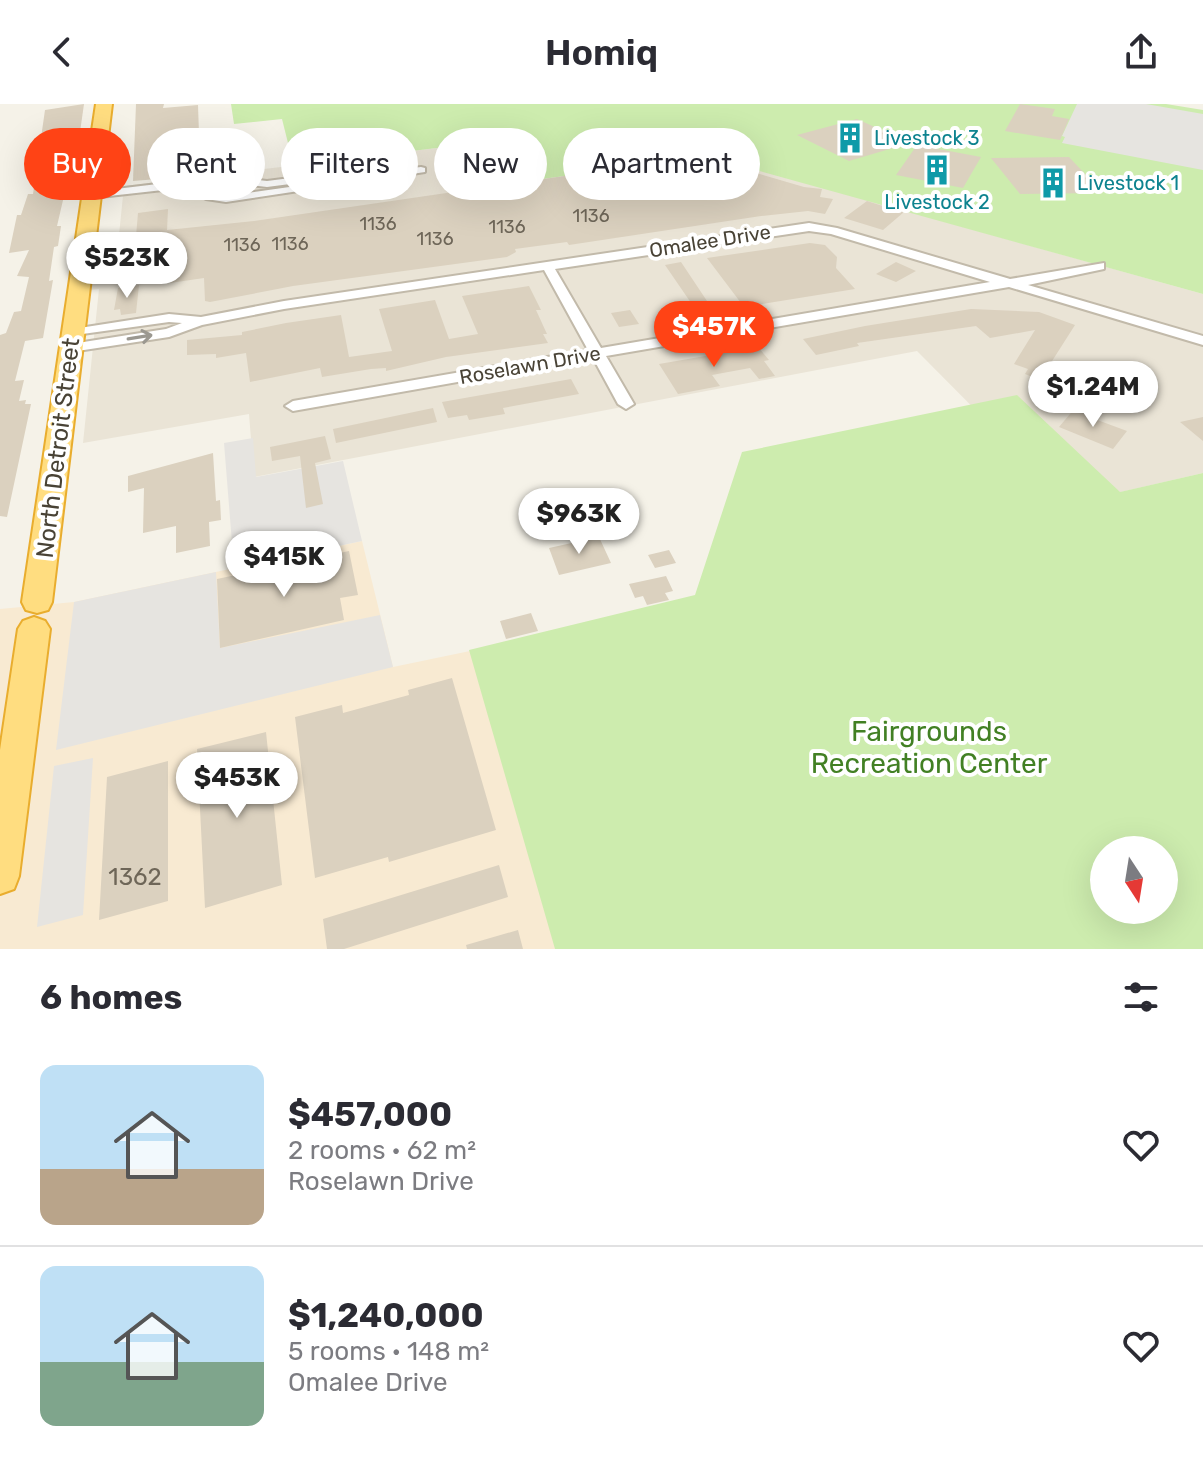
<!DOCTYPE html>
<meta charset="utf-8">
<style>
body{margin:0;font-family:Rubik,sans-serif;background:#f7f7f7;color:#2b2b33;height:100vh;display:flex;flex-direction:column;font-size:30px;white-space:nowrap}
*{box-sizing:border-box;margin:0}
p{font-size:26px;color:#7c7c81}
.icon{flex:none;width:44px;height:44px;fill:none;stroke:currentColor;stroke-width:2;stroke-linecap:round;stroke-linejoin:round}
.map{position:relative;height:845px;overflow:hidden}
.sheet{display:flex;flex-direction:column;background:#fff;flex:1}
.sheet>*{flex:none}
.guide{position:absolute;left:24px;top:24px;width:800px;height:72px;display:flex;gap:16px}
.needle{width:52px;rotate:168deg}
.fabs{position:absolute;left:1090px;top:732px;display:grid;gap:16px}
.fabs a{display:grid;place-items:center;width:88px;height:88px;border-radius:50%;background:#fff;box-shadow:0 8px 32px #0002;font-size:40px}
.price{position:absolute;translate:-50% -68px;padding:0 18px;border-radius:28px;background:#fff;color:#222;font-size:26px;line-height:52px;filter:drop-shadow(0 2px 4px #0008)}
.price::after{content:'';position:absolute;left:50%;top:48px;width:24px;height:18px;margin-left:-12px;background:inherit;clip-path:polygon(0 0,100% 0,50% 100%)}
.price.active{background:#ff4315;color:#fff}
ul{padding:0;list-style:none}
li{display:flex;align-items:center;gap:24px;height:200px;padding:0 40px}
li+li{border-top:2px solid #e1e1e2}
li span{display:grid;place-items:center;flex:none;width:224px;height:160px;border-radius:16px;color:#555}
li>.icon{margin-inline-start:auto}
span .icon{width:96px;height:96px;fill:#fffc;stroke-width:1}
li b{font-size:34px}
h2{display:flex;justify-content:space-between;align-items:center;height:96px;padding:0 40px;font-size:34px}
.pill{padding:0 28px;border-radius:36px;background:#fff;box-shadow:0 8px 32px #0002;font-size:28px;line-height:72px}
.pill.active{background:#ff4315;color:#fff}
header{display:flex;justify-content:space-between;align-items:center;height:104px;padding:0 40px;background:#fff;font-size:36px;font-weight:600}
.map>svg:first-child{display:block}
.residential{fill:#eae4d6}
.commercial{fill:#f8ead2}
.green{fill:#cdecae;fill-rule:evenodd}
.parking{fill:#e6e4e0}
.building{fill:#dbd1bf}
.lines{fill:none;stroke-linecap:round;stroke-linejoin:round}
.minor-casing{stroke:#c2baaa;stroke-width:4}
.trunk-casing{stroke:#e9ad2e;stroke-width:4}
.minor{fill:#fff;fill-rule:evenodd}
.trunk{fill:#ffdd80;fill-rule:evenodd}
.oneway{stroke:#9b9890}
.labels{text-anchor:middle;stroke-width:8;stroke-linejoin:round;paint-order:stroke}
.far-number-label{font-size:18px;fill:#6e6658}
.far-culture-label{font-size:20px;fill:#0d838f;stroke:#fff;text-anchor:start}
.far-street-label{font-size:20px;fill:#494336;stroke:#fff}
.street-label{font-size:24px;fill:#494336;stroke:#fff}
.near-number-label{font-size:24px;fill:#6e6658}
.near-park-label{font-size:28px;fill:#428024;stroke:#fff}
</style>
<header><svg class="icon" aria-label="back" viewBox="0 0 24 24"><path d="M15 5l-7 7 7 7"/></svg>Homiq<svg class="icon" aria-label="share" viewBox="0 0 24 24"><path d="M12 15V3M7 8l5-5 5 5M5 13v7h14v-7"/></svg></header>
<div class="map">
<svg width="1203" height="845" viewBox="0 0 1203 845">
<rect width="100%" height="100%" fill="#f5f2e8"/>
<path class="residential" d="M503 36 528 77 709 52 1203 190V369L1069 400 917 247 254 373 249 310 83 339 99 185 79 187 85 136 119 131 124 82Z"/>
<path class="commercial" d="M362 437 393 563 470 547 558 845H0V505L74 498Z"/>
<path class="green" d="M231 0H1166L1203 6V190L709 53 527 77 503 36 387 50 379 29 288 39 282 15 234 20Z
M1017 291 1120 388 1203 369V845H555L469 546 695 491 742 348ZM1164 746V806H1104V746Z"/>
<path class="parking" d="M1077 0H1146L1203 10V66L1062 39 1065 33 1062 32Z
M253 334 256 373 343 357 362 437 234 464 224 339Z
M216 468 220 544 380 511 393 563 56 646 74 498Z
M93 654 83 811 37 823 54 662Z"/>
<path class="building" d="M84 0 80 28 77 29 72 47 70 71H65L67 79 57 122H61L58 142 54 143 49 177 53 176 43 234 25 237 15 277 24 276 19 297 26 296 25 300H31L7 413 0 412V231L6 229 14 208 21 207 29 173 17 172 29 146 9 149 17 111H21L28 90H33L45 6Z
M136 0H164L163 4 198 1 199 30 234 26 237 48 208 52V57L182 60V73L133 77Z
M1020 0 1055 5 1052 12 1069 15 1060 36 1005 27Z
M857 15 910 39 849 57 797 31Z
M917 41 981 53 963 84 896 71Z
M1069 53 1103 89 1020 90 991 54Z
M708 55 804 83 822 85 820 93 833 95 825 110 808 107 761 112 569 141 567 138 515 145 516 148 507 153 293 182 210 198 205 197 204 174 170 179V151L134 156 138 109 168 105 167 126 254 117 647 60 663 75 675 67 687 69Z
M867 97 883 102 904 108 883 126 844 114Z
M810 139 825 141 837 153 836 164 855 185 744 203 707 154Z
M681 158 715 209 700 212 665 161Z
M896 158 916 167 896 178 876 170Z
M139 181 136 209 121 211 120 205 114 206 118 184Z
M529 182 541 206H536L547 230H543L548 239 446 253 386 267V264L371 265 322 273 320 264 250 278 246 249 216 254V250L187 251V236L242 231V228L286 219 341 211 349 253 392 247 379 205 435 196 449 235 478 230 462 192Z
M971 205 1039 208 1075 221 1040 276 1025 270 1028 265 1014 260 1035 226 990 234 976 222 857 239 859 242 816 251 803 235 865 222Z
M630 206 639 220 619 223 611 209Z
M758 243 769 256 764 257 775 272 759 275 750 264 712 271 720 282 678 290 659 260Z
M571 275 579 290 503 304 505 310 469 316 467 311 448 314 442 298Z
M433 304 437 318 336 339 333 325Z
M1075 304 1092 314 1127 327 1113 345 1059 323Z
M1203 313V337L1180 318Z
M325 332 331 355 315 359 323 400 306 404 300 352 272 357 270 343Z
M213 349 216 397 220 396 221 416 209 418 210 442 176 449V422L143 429 144 384 128 388V372Z
M599 433 611 459 559 471 549 444Z
M669 446 676 459 655 464 648 451Z
M349 447 358 491 340 494 344 516 220 544 217 475Z
M666 472 673 487 665 489 669 496 647 501 643 492 635 494 629 480Z
M531 509 538 527 506 535 500 517Z
M452 574 496 726 389 758 388 753 315 774 295 613 342 601 343 609 409 591 408 586Z
M266 628 282 781 205 804 197 645Z
M168 657V797L99 816 107 673Z
M499 761 508 793 344 845H327L323 815Z
M518 826 523 845H467L466 841Z"/>
<g class="lines">
<g class="minor-casing">
<path id="minor" d="M421 63 425 64V68L226 98 206 95 181 84 91 94 85 91 91 88 224 72 267 77 322 70 334 74ZM321 76 325 78 226 92 213 90 196 82 224 78 267 83Z
M809 119 837 124 1010 175 1104 159V165L1028 181 1203 232V241L1009 183 606 252 634 300 626 305 618 300 593 254 293 307 285 302 293 297 588 246 544 166 284 205 202 221 169 233 71 248 64 244 71 240 166 225 182 219 169 218 68 232 66 229 73 225 169 210 201 213 284 197ZM809 127 831 130 990 178 601 244 555 165Z"/>
</g>
<g class="trunk-casing">
<path id="trunk" d="M96 0H112L52 498 48 506 37 509 26 506 22 498Z
M34 513 45 517 50 525 19 772 14 785 0 790V646L18 525 23 517Z"/>
</g>
<use href="#minor" class="minor"/>
<use href="#trunk" class="trunk"/>
</g>
<defs><path id="oneway-shaft" d="M-6 0H5M1.5-3L5.5 0L1.5 3" fill="none" stroke-width="1.6" stroke-linecap="round" stroke-linejoin="round" transform="scale(2)"/></defs>
<use class="oneway" href="#oneway-shaft" transform="translate(140 233) rotate(-9)"/>
<defs>
<g id="building-bare" transform="scale(2.4)"><path d="M-4-6H4V6H1V3H-1V6H-4ZM-2.5-4.3h1.7v1.8h-1.7ZM.8-4.3h1.7v1.8H.8ZM-2.5-1h1.7V.8h-1.7ZM.8-1h1.7V.8H.8Z" fill="#0f9aa8" stroke="#fff" stroke-width="2.5" paint-order="stroke"/></g>
</defs>
<g fill-rule="evenodd">
<use href="#building-bare" x="850" y="34"/>
<use href="#building-bare" x="937" y="66"/>
<use href="#building-bare" x="1053" y="79"/>
</g>
<g class="labels">
<g class="far-number-label">
<text x="591" y="118">1136</text>
<text x="378" y="126">1136</text>
<text x="507" y="129">1136</text>
<text x="435" y="141">1136</text>
<text x="290" y="146">1136</text>
<text x="242" y="147">1136</text>
</g>
<g class="far-culture-label">
<text x="874" y="41">Livestock 3</text>
<text x="1077" y="86">Livestock 1</text>
<text x="937" y="105" text-anchor="middle">Livestock 2</text>
</g>
<g class="far-street-label">
<text transform="translate(710 137) rotate(-9)" y="7">Omalee Drive</text>
<text transform="translate(530 261) rotate(-10)" y="7">Roselawn Drive</text>
</g>
<g class="street-label">
<text transform="translate(58 344) rotate(-83)" y="8">North Detroit Street</text>
</g>
<g class="near-number-label">
<text x="135" y="781">1362</text>
</g>
<g class="near-park-label">
<text x="929" y="637">Fairgrounds<tspan x="929" dy="32">Recreation Center</tspan></text>
</g>
</g>
</svg>
<div class="fabs">
<a><svg class="needle" viewBox="-14 -14 28 28"><path d="M0-13l5 13h-10z" fill="#e53935"/><path d="M0 13l5-13h-10z" fill="#7c7c81"/></svg></a>
</div>
<b class="price" style="left:127px;top:196px">$523K</b>
<b class="price active" style="left:714px;top:265px">$457K</b>
<b class="price" style="left:1093px;top:325px">$1.24M</b>
<b class="price" style="left:579px;top:452px">$963K</b>
<b class="price" style="left:284px;top:495px">$415K</b>
<b class="price" style="left:237px;top:716px">$453K</b>
<div class="guide">
<a class="pill active">Buy</a>
<a class="pill">Rent</a>
<a class="pill">Filters</a>
<a class="pill">New</a>
<a class="pill">Apartment</a>
</div>
</div>
<section class="sheet">
<h2>6 homes<svg class="icon" aria-label="filters" viewBox="0 0 24 24"><path d="M4 7h16M4 17h16"/><circle cx="9" cy="7" r="2"/><circle cx="15" cy="17" r="2"/></svg></h2>
<ul>
<li><span style="background:linear-gradient(#bfe0f5 65%,#b9a48a 0)"><svg class="icon" aria-label="home" viewBox="0 0 24 24"><path d="M3 11l9-7 9 7M6 9v11h12V9"/></svg></span><div><b>$457,000</b><p>2 rooms · 62 m²</p><p>Roselawn Drive</p></div><svg class="icon" aria-label="heart" viewBox="0 0 24 24"><path d="M12 20l-8-8c-3-5 5-10 8-4 3-6 11-1 8 4z"/></svg></li>
<li><span style="background:linear-gradient(#bfe0f5 60%,#7fa58c 0)"><svg class="icon" aria-label="home" viewBox="0 0 24 24"><path d="M3 11l9-7 9 7M6 9v11h12V9"/></svg></span><div><b>$1,240,000</b><p>5 rooms · 148 m²</p><p>Omalee Drive</p></div><svg class="icon" aria-label="heart" viewBox="0 0 24 24"><path d="M12 20l-8-8c-3-5 5-10 8-4 3-6 11-1 8 4z"/></svg></li>
</ul>
</section>
